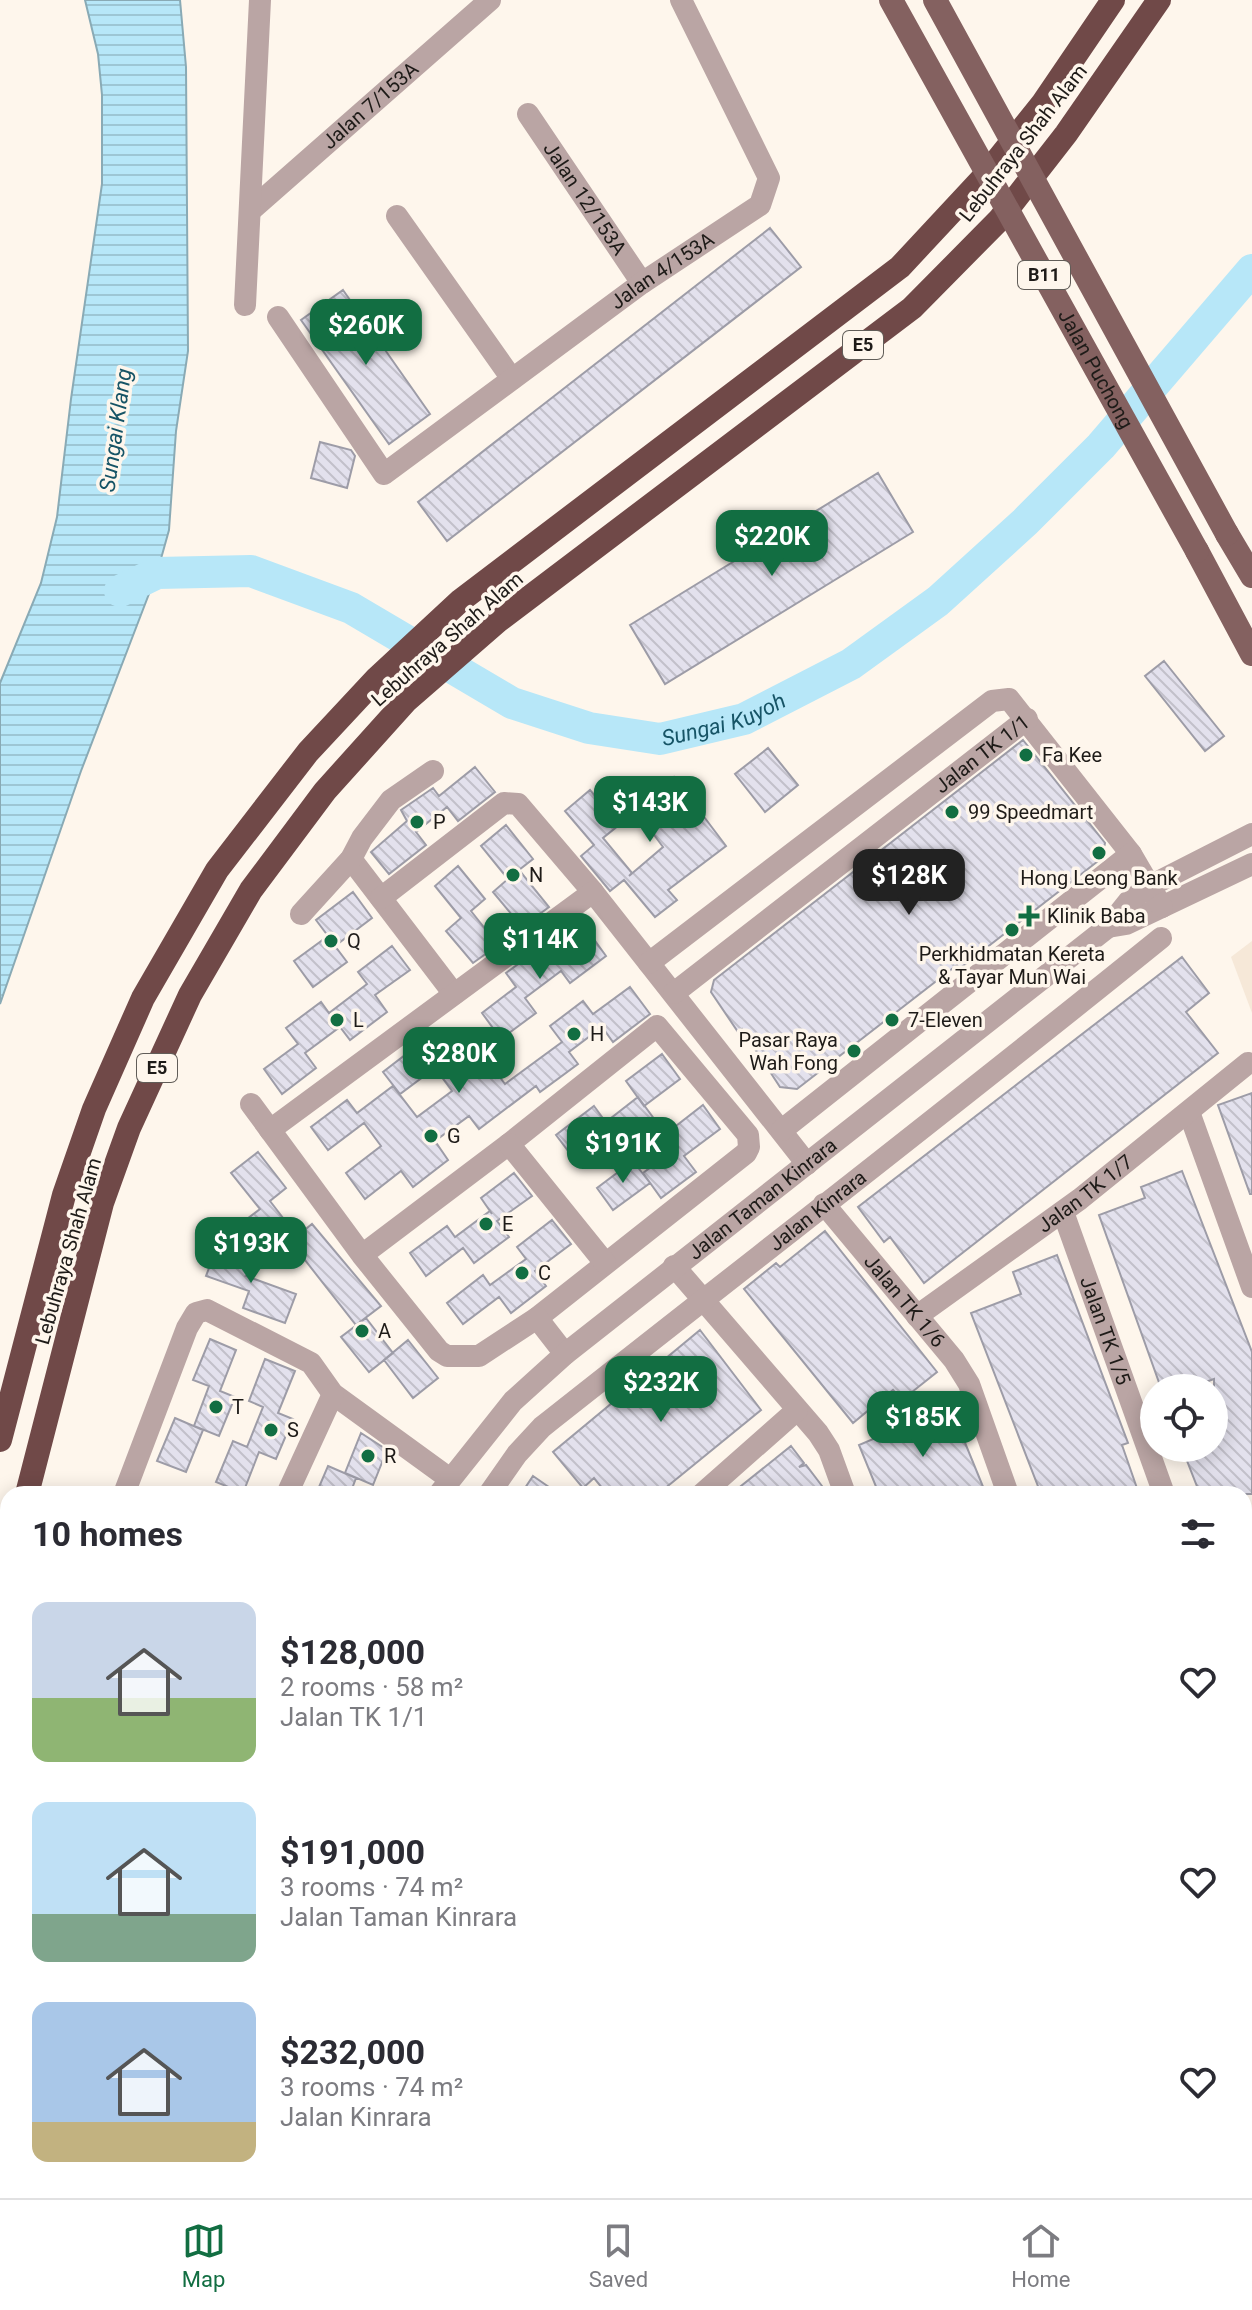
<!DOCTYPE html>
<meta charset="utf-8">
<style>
body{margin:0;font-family:Roboto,sans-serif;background:#f2f2f3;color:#2b2b33;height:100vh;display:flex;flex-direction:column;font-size:30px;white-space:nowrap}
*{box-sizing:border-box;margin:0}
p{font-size:26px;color:#7c7c81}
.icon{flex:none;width:44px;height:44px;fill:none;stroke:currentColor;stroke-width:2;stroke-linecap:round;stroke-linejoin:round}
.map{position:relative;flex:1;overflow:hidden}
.side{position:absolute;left:0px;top:1486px;width:1252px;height:712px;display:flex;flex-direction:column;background:#fff;border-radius:24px 24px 0 0;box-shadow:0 4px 20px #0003}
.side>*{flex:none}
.tools{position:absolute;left:1140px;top:1374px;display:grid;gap:16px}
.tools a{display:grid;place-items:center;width:88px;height:88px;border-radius:50%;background:#fff;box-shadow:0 4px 20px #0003;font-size:40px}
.price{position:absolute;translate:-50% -68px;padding:0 18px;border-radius:16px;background:#126e42;color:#fff;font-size:26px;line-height:52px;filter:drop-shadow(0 2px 4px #0008)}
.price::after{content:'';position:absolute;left:50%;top:48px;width:24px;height:18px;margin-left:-12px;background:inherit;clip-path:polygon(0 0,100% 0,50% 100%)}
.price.current{background:#222;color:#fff}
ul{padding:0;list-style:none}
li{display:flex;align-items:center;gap:24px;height:200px;padding:0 32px}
li span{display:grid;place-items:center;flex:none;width:224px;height:160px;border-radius:16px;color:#555}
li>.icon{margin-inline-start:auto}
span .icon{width:96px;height:96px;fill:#fffc;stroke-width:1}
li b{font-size:34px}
h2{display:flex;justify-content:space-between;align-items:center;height:96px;padding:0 32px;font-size:34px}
.tab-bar{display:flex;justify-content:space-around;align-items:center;height:112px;border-top:2px solid #e1e1e2;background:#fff;font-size:22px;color:#7c7c81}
.tab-bar a{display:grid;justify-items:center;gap:4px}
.tab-bar .current{color:#126e42}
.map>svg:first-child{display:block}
.built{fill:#f6e8d8}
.green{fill:#e5e7c0}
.water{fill:url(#water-rules);stroke:#89aab5;stroke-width:2}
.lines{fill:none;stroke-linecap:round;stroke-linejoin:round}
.river{stroke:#b7e7f8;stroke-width:32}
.building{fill:url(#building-back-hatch);stroke:#9d9ca7;stroke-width:2}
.minor{stroke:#baa5a4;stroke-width:22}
.major{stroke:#846160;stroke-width:24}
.highway{stroke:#704948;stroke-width:24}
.major-bridge{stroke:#846160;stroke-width:24}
.poi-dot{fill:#126e42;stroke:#fef6ec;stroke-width:3}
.labels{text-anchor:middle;stroke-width:7;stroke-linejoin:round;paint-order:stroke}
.shield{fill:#fef6ec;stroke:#615d58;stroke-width:2}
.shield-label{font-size:18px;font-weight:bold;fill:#1e1b18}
.street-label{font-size:20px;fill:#1e1b18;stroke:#fef6ec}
.poi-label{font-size:20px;fill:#1e1b18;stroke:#fef6ec;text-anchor:start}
.water-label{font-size:22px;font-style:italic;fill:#165466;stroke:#fef6ec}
</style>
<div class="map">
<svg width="1252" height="2198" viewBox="0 0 1252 2198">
<defs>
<pattern id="water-rules" width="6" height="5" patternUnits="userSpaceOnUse" patternTransform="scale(2)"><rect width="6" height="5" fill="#b7e7f8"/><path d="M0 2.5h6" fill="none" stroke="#9dc6d4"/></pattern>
<pattern id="building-back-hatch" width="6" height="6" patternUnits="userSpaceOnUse" patternTransform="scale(2)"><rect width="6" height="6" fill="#e3e1ed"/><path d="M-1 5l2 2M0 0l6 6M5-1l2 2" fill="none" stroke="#c2c0ca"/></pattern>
</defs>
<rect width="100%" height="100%" fill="#fef6ec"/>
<path class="built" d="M1252 941V1013L1231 957Z"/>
<path class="green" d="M8 1734V1827L0 1826V1755Z"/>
<path class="water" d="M85 0H180L186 67 188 351 176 431 169 530 157 573 81 771 0 1004V683L41 583 57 517 71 399 102 184V95L98 54Z"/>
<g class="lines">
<path class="river" id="s1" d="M120 591 157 573 251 571 351 608 512 703 589 728 660 739 744 719 851 664 938 601 1025 522 1101 446 1252 270"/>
</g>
<path class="building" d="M770 228 801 267 447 541 418 502Z
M343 290 430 414 389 444 301 320Z
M320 442 351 450 355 456 347 488 311 478Z
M878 473 913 532 665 684 630 625Z
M1164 661 1224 736 1205 751 1145 676Z
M1023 740 1105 843 1102 858 959 969 957 965 797 1089 780 1087 742 1029 738 1032 711 992 714 980Z
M768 748 798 785 765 812 735 774Z
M475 767 495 792 458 821 447 807 416 832 426 845 389 874 371 852 407 821 401 810 433 788 439 796Z
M674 777 726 846 668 890 677 900 655 917 624 880 610 891 581 856 594 845 565 811 590 790 619 825 603 838 632 873 629 876 663 847 634 808Z
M506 825 533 859 519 870 549 907 522 927 493 892 508 879 481 846Z
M458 866 485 899 471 911 498 945 473 963 446 931 461 918 435 886Z
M353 892 372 918 335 946 347 962 313 987 294 961 328 936 316 920Z
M588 931 606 956 570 983 561 971 525 998 536 1013 501 1039 482 1013 516 987 506 973 543 946 551 958Z
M392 946 410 970 375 995 387 1012 350 1040 340 1027 305 1053 316 1068 282 1094 264 1069 298 1044 286 1028 321 1002 329 1013 367 984 358 972Z
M1182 957 1209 993 1186 1012 1218 1053 924 1283 890 1237 884 1242 858 1207Z
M630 987 650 1014 613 1042 602 1027 569 1052 578 1064 540 1092 536 1086 479 1129 469 1116 435 1141 448 1160 413 1187 401 1171 365 1199 346 1173 381 1146 364 1123 328 1150 311 1127 347 1100 357 1113 393 1086 417 1117 452 1091 435 1068 400 1094 383 1072 418 1045 426 1056 461 1030 496 1078 499 1076 505 1084 562 1042 550 1026 583 1001 593 1014Z
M662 1054 680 1079 644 1106 626 1081Z
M1252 1093V1194H1250L1218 1105Z
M638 1097 655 1120 622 1144 606 1122Z
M703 1105 720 1129 684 1156 696 1172 661 1198 643 1173 678 1147 667 1133Z
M594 1106 613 1132 575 1160 556 1135Z
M258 1152 286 1188 270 1201 297 1236 312 1224 381 1306 356 1325 290 1241 274 1254 247 1219 260 1209 231 1173Z
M633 1161 650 1183 613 1210 597 1188Z
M1182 1171 1252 1352V1494H1200L1182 1448H1214V1379L1189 1388H1161L1099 1215 1145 1198 1141 1187Z
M514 1173 532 1196 497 1221 509 1237 474 1263 463 1248 426 1276 410 1253 447 1226 455 1237 490 1211 492 1214 481 1198Z
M552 1220 571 1244 535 1271 546 1286 511 1313 499 1297 463 1324 447 1303 483 1275 490 1285 526 1259 517 1247Z
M825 1231 937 1372 902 1400 893 1390 853 1423 744 1289 776 1263 780 1267Z
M217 1247 262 1263 246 1276 296 1294 285 1323 243 1308 249 1291 206 1276Z
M1057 1255 1128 1443 1122 1445 1139 1494H1041L971 1313 1021 1294 1013 1272Z
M366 1318 393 1353 369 1372 341 1337Z
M700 1330 761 1410 658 1494H607L594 1478 583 1488 553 1452Z
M210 1339 236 1350 220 1391 235 1397 219 1436 194 1426 209 1386 193 1380Z
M408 1340 438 1378 413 1398 384 1360Z
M265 1359 295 1371 278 1413 293 1419 276 1459 259 1452 243 1493 216 1482 233 1441 247 1447 263 1407 249 1401Z
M950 1406 986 1494H879L859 1445Z
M175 1418 203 1430 186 1472 157 1461Z
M361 1433 387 1450 373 1485 345 1473Z
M791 1446 804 1463 799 1467 806 1465 822 1486 812 1494H731Z
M328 1466 356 1478 350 1494H316Z
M533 1476 559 1494H521Z"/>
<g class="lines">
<g class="minor">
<path id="s2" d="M528 114 642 283"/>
<path id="s3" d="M250 211 490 0"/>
<path d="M397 216 512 379"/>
<path d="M245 305 260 0"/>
<path id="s4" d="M278 317 384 474 642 283 760 205 769 178 681 0"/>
<path d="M351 859 454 994"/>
<path d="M381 898 504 803 518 804 593 892 807 1164"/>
<path d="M301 914 351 859 362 838 391 800 433 771"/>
<path d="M1108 927 1126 924 1252 864"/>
<path d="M649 963 992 701 1009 699 1131 854 1162 907"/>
<path id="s5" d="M674 993 1027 719"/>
<path d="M251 1104 362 1255 439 1351 447 1356H479L537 1318 746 1153 749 1147 748 1135 657 1026 509 1144 362 1255"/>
<path d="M1189 1112 1252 1287"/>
<path d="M270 1130 593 892"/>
<path d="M782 1130 1131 854"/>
<path d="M509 1144 605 1263"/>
<path id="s6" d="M824 1204 954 1360 969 1384 1008 1494"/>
<path id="s7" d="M1063 1212 1164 1494"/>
<path d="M674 1266 818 1433 829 1450 845 1494"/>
<path id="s8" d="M917 1316 1080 1199 1248 1063"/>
<path d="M537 1318 565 1354"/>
<path d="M124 1494 187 1328 196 1313 207 1310 311 1363 333 1394 450 1479"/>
<path d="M287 1494 333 1394"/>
<path id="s9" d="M439 1494 513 1401 565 1354 1108 927 1128 902 1150 886 1252 834"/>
<path id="s10" d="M489 1494 517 1454 542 1427C748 1264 956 1104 1161 938"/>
<path d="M702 1494 797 1410"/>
<path d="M1244 1660 1252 1657"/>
<path d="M0 2002 8 2003"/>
<path d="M1244 2017H1252"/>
<path d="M0 2157 8 2158"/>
<path d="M254 2190 324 2198"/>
<path d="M227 2198 228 2190"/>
<path d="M424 2198 425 2190"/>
<path d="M578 2198 579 2190"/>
<path d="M725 2198 726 2190"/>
</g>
<path class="major" d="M1227 534 1252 576
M1197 551 1252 654"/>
<path class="highway" d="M0 1440 64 1195 94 1109 143 998 217 870 308 752 377 678 460 601 900 267 982 179 1043 103 1113 0
M27 1494 102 1203 129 1128 190 995 251 890 325 791 406 701 498 621 912 308 999 220 1066 134 1159 0
M0 1597 8 1568"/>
<g class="major-bridge">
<path id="s11" d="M891 0 1197 551"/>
<path d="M935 0 1227 534"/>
</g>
</g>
<g class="poi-dot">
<circle cx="1026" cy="755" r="8"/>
<circle cx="952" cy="812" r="8"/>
<circle cx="417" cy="822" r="8"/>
<circle cx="1099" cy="853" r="8"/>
<circle cx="513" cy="875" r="8"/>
<path d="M1025 904h8v8h8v8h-8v8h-8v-8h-8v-8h8z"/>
<circle cx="1012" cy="930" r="8"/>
<circle cx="331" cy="941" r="8"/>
<circle cx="337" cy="1020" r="8"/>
<circle cx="892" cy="1020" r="8"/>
<circle cx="574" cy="1034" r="8"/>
<circle cx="854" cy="1051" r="8"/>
<circle cx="431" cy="1136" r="8"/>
<circle cx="486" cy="1224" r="8"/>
<circle cx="522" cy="1273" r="8"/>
<circle cx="362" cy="1331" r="8"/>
<circle cx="216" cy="1407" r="8"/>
<circle cx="271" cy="1430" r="8"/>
<circle cx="368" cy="1456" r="8"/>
</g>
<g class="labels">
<g class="shield">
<rect x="1018" y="261" width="52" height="28" rx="6"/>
<rect x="843" y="331" width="40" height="28" rx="6"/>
<rect x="137" y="1054" width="40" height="28" rx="6"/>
</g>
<g class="shield-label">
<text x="1044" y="281">B11</text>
<text x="863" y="351">E5</text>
<text x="157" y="1074">E5</text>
</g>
<g class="street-label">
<text dy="7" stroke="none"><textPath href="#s3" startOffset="160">Jalan 7/153A</textPath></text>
<text transform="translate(1023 143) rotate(-52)" y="7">Lebuhraya Shah Alam</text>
<text dy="7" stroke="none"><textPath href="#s2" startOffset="102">Jalan 12/153A</textPath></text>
<text dy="7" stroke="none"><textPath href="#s4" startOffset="534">Jalan 4/153A</textPath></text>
<text dy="7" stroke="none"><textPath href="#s11" startOffset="422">Jalan Puchong</textPath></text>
<text transform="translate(447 639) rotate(-41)" y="7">Lebuhraya Shah Alam</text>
<text dy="7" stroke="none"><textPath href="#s5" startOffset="390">Jalan TK 1/1</textPath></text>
<text dy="7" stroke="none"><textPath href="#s8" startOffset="208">Jalan TK 1/7</textPath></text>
<text dy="7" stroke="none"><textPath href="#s9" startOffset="440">Jalan Taman Kinrara</textPath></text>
<text dy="7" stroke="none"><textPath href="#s10" startOffset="436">Jalan Kinrara</textPath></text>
<text transform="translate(68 1251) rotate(-74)" y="7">Lebuhraya Shah Alam</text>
<text dy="7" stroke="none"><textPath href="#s6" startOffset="126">Jalan TK 1/6</textPath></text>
<text dy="7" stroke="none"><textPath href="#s7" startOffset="126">Jalan TK 1/5</textPath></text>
</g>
<g class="poi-label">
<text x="1042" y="762">Fa Kee</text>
<text x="968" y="819">99 Speedmart</text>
<text x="433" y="829">P</text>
<text x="529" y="882">N</text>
<text x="1099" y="885" text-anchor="middle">Hong Leong Bank</text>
<text x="1047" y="923">Klinik Baba</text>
<text x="347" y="948">Q</text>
<text x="1012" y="961" text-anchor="middle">Perkhidmatan Kereta<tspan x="1012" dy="23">&amp; Tayar Mun Wai</tspan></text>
<text x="353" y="1027">L</text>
<text x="908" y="1027">7-Eleven</text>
<text x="590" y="1041">H</text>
<text x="838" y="1047" text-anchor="end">Pasar Raya<tspan x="838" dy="23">Wah Fong</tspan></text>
<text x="447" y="1143">G</text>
<text x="502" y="1231">E</text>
<text x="538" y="1280">C</text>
<text x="378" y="1338">A</text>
<text x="232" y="1414">T</text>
<text x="287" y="1437">S</text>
<text x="384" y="1463">R</text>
</g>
<g class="water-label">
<text transform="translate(115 430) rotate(-82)" y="8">Sungai Klang</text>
<text dy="8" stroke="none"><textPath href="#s1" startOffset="648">Sungai Kuyoh</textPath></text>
</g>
</g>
</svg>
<div class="tools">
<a><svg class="icon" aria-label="locate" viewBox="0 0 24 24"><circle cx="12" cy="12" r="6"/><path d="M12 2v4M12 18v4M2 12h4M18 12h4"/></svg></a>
</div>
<b class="price" style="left:366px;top:367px">$260K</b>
<b class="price" style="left:772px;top:578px">$220K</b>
<b class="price" style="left:650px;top:844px">$143K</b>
<b class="price current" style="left:909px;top:917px">$128K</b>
<b class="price" style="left:540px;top:981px">$114K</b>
<b class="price" style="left:459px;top:1095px">$280K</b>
<b class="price" style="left:623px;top:1185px">$191K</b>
<b class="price" style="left:251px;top:1285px">$193K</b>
<b class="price" style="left:661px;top:1424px">$232K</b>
<b class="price" style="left:923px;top:1459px">$185K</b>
<section class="side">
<h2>10 homes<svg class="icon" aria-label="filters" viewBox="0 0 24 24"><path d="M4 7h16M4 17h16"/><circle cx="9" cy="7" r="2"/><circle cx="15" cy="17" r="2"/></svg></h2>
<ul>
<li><span style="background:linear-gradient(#c9d6e8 60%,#8fb573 0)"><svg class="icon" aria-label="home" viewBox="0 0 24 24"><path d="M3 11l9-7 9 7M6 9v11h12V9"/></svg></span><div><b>$128,000</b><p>2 rooms · 58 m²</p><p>Jalan TK 1/1</p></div><svg class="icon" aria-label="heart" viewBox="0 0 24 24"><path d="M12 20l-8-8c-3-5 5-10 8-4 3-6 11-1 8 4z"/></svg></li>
<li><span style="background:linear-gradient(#bfe0f5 70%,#7fa58c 0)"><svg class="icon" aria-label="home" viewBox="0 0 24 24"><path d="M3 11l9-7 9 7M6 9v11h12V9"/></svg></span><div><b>$191,000</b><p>3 rooms · 74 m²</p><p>Jalan Taman Kinrara</p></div><svg class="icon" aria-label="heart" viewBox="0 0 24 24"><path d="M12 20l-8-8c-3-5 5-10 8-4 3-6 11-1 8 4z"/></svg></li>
<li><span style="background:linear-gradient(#a9c7e8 75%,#c2b280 0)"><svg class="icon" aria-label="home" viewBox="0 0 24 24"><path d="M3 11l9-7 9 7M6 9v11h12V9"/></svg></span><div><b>$232,000</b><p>3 rooms · 74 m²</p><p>Jalan Kinrara</p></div><svg class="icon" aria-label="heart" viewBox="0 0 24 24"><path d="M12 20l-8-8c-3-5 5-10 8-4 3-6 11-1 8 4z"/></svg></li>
</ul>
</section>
</div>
<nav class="tab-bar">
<a class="current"><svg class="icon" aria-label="map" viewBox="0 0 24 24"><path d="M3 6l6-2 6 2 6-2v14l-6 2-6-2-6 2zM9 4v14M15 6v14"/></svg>Map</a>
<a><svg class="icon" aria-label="saved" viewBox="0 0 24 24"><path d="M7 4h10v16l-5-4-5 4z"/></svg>Saved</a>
<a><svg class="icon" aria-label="home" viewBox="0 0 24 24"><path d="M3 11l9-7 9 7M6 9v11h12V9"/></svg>Home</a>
</nav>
